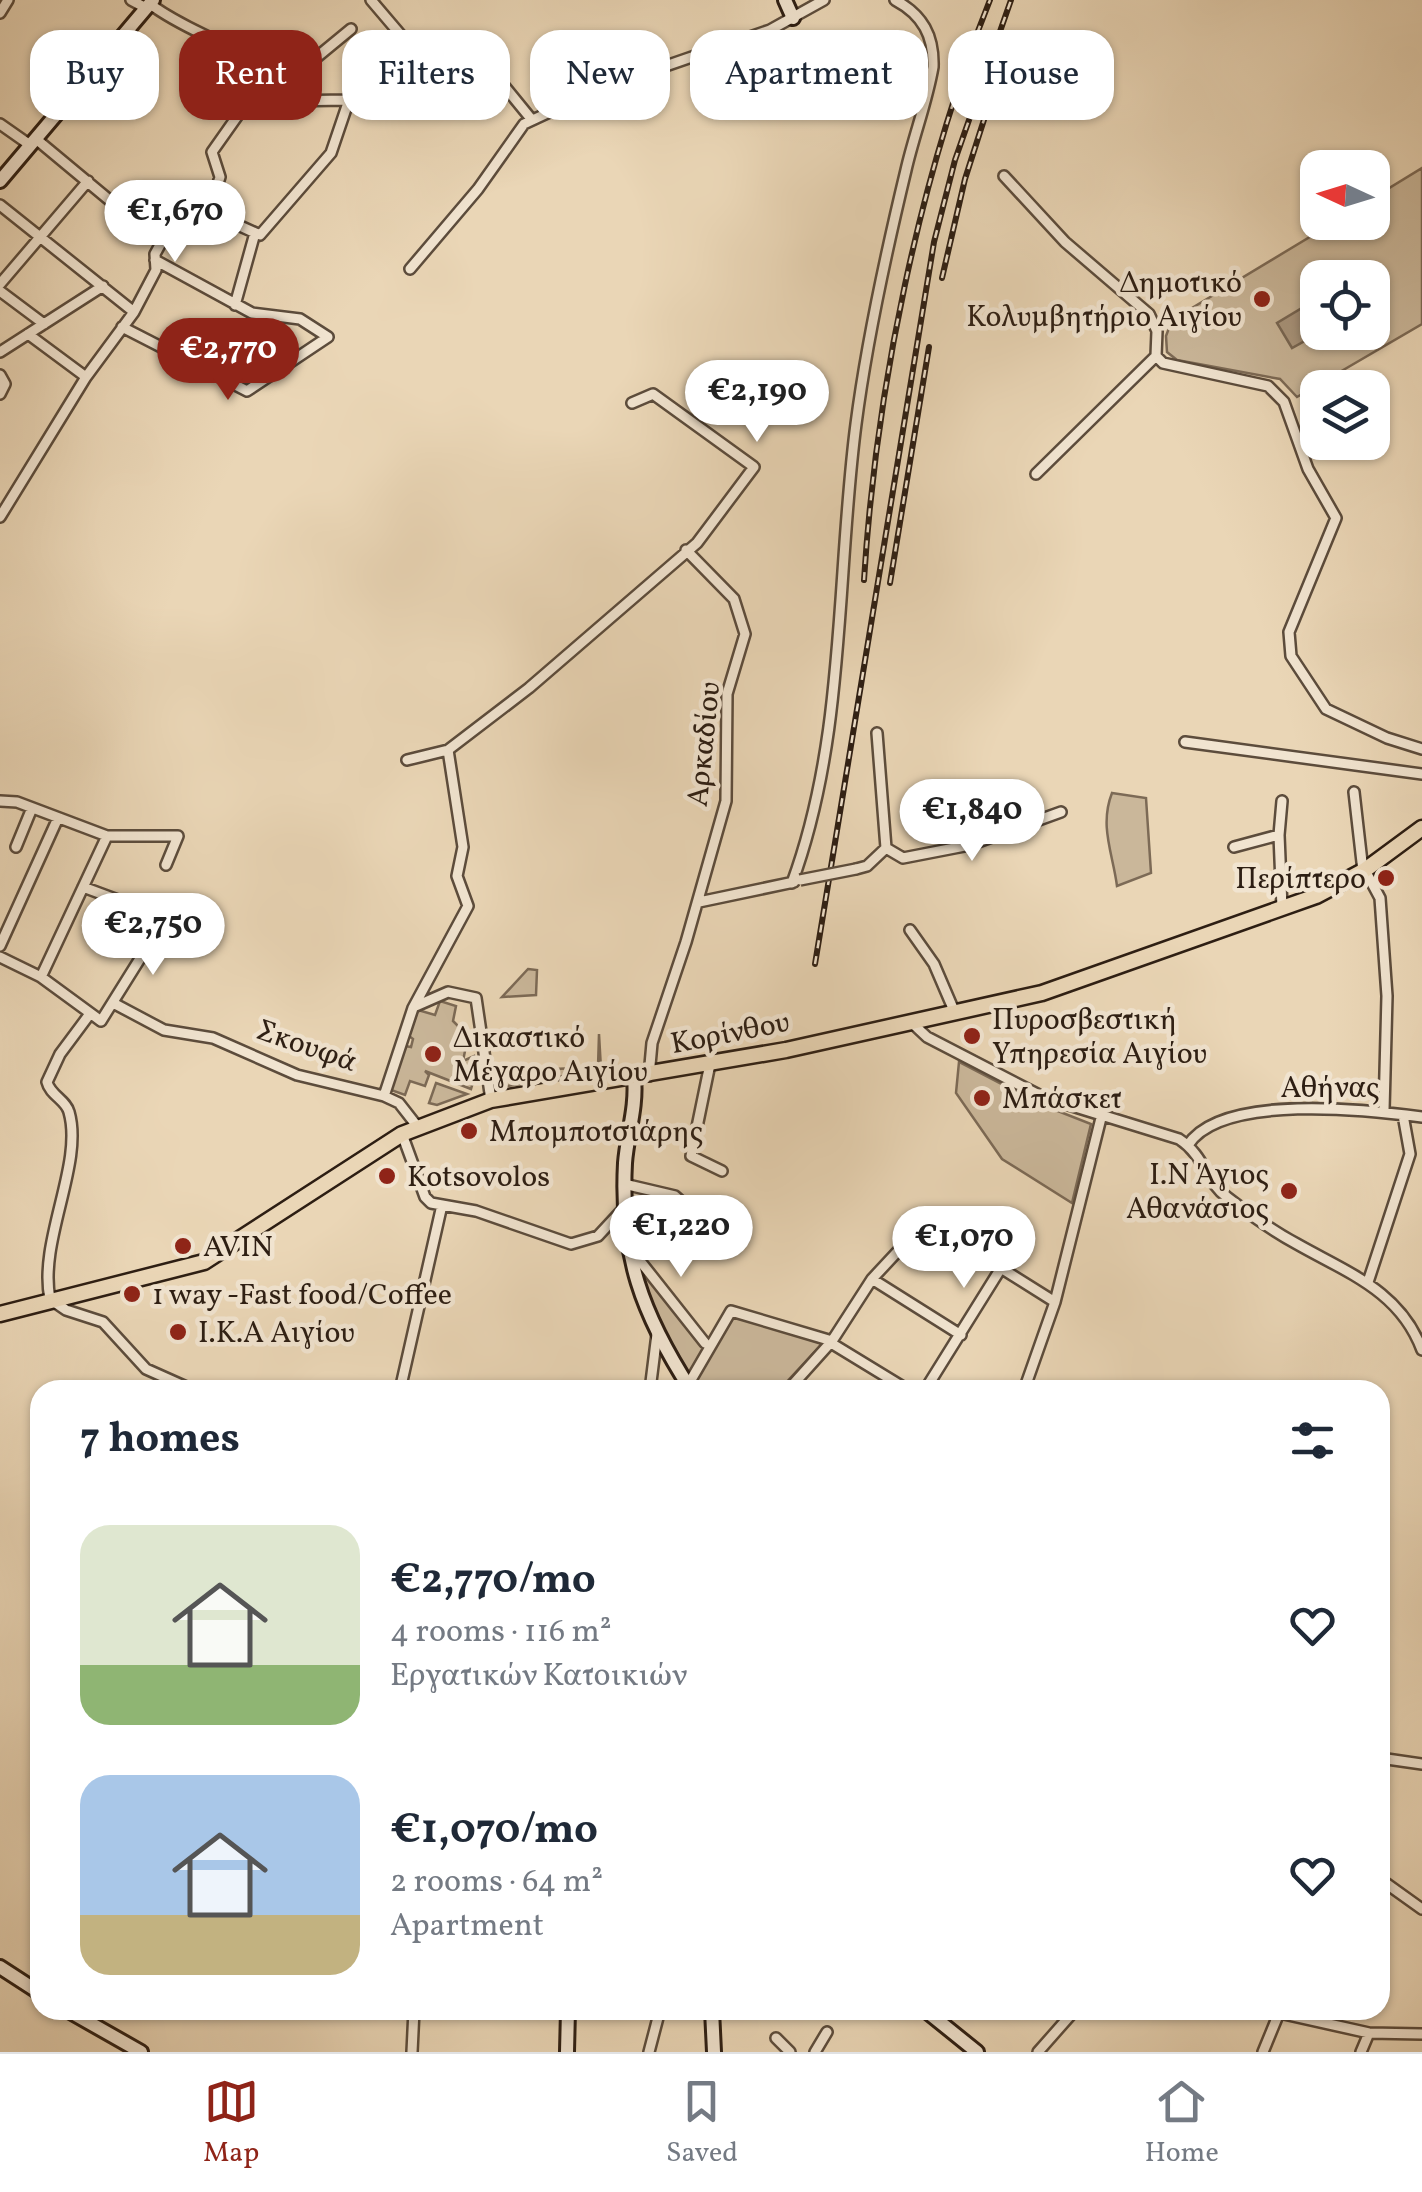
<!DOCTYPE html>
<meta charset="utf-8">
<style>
body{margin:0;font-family:Vollkorn,serif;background:#f6f6f7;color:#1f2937;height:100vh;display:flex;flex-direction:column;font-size:38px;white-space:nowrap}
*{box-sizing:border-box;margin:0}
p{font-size:32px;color:#747a83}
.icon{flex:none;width:55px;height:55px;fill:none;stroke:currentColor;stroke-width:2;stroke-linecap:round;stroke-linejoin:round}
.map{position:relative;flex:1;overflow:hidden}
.panel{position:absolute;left:30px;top:1380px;width:1360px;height:640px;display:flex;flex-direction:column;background:#fff;border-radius:30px;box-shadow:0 2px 8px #0004}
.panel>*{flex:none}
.guide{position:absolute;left:30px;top:30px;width:1362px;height:90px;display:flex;gap:20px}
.needle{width:65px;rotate:274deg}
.buttons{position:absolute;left:1300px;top:150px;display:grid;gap:20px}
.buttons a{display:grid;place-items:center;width:90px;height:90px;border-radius:20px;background:#fff;box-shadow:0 2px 8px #0004;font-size:50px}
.price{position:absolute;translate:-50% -85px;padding:0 22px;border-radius:35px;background:#fff;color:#222;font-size:32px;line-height:65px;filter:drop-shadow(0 2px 5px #0008)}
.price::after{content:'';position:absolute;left:50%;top:60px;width:30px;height:22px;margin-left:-15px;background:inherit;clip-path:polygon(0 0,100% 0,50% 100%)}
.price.active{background:#8f2418;color:#fff}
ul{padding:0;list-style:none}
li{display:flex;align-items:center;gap:30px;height:250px;padding:0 50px}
li span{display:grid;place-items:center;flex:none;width:280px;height:200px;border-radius:30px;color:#555}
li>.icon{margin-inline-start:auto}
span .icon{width:120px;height:120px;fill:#fffc;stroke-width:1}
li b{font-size:42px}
h2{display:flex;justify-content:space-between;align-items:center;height:120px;padding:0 50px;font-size:42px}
.tag{padding:0 35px;border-radius:30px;background:#fff;box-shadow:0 2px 8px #0004;font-size:35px;line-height:90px}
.tag.active{background:#8f2418;color:#fff}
.tabs{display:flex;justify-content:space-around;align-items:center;height:140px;border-top:2px solid #e0e1e3;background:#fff;font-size:28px;color:#747a83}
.tabs a{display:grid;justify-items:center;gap:5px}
.tabs .active{color:#8f2418}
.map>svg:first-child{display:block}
.green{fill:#cab79a;stroke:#7c6a56;stroke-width:2.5;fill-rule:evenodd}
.water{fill:#aa977f;stroke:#786754;stroke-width:2.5}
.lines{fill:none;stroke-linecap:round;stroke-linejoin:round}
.street-casing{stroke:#5c4c3c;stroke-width:14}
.secondary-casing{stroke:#2d1e13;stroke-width:18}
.primary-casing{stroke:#2d1e13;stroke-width:19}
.street{stroke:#f1e4d0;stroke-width:9}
.secondary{stroke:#f1e4d0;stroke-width:12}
.primary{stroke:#ead6b6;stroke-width:14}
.rail-casing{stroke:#2d1e13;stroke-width:6}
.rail{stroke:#f1e4d0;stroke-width:2.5;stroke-dasharray:8;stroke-linecap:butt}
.street-bridge-casing{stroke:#5c4c3c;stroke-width:14;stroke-linecap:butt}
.street-bridge{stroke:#f1e4d0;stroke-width:9}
.poi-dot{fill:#8f2418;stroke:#f1e4d0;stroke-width:4}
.labels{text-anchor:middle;stroke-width:9;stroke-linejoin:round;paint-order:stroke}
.poi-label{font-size:30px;fill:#2d1e13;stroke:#f1e4d0;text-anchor:start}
.street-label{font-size:30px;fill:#2d1e13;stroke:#f1e4d0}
</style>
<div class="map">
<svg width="1422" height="2052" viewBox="0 0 1422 2052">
<rect width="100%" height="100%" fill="#ead6b6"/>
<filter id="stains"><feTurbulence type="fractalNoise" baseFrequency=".002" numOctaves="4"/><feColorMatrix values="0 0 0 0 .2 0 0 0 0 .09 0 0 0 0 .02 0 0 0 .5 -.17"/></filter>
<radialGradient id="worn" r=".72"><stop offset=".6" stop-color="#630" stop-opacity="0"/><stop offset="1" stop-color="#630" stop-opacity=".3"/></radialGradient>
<path class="green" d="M1422 168V324L1297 397 1280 379 1177 360 1167 352 1166 336 1172 320 1333 223 1372 222 1373 198ZM1318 278H1372V332H1318Z
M1112 793 1146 798 1151 873 1117 886C1113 854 1099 826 1112 793Z
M528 969 537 970 536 995 502 997Z
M440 1001 456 1006 453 1021 468 1036 463 1061 474 1056 476 1072 471 1089 425 1071 429 1075 425 1086 410 1081 405 1095 391 1090 405 1046 411 1047 413 1039 409 1036 418 1010 435 1015Z
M599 1034 601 1069 497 1088 495 1069 502 1070 503 1077H554L555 1069 598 1067Z
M959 1062 1040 1104 1091 1124 1072 1203 1002 1159 956 1093Z
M436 1083 467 1094 437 1105 429 1103Z
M637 1261 705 1346 689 1375 648 1299Z
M734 1315 821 1343V1345L779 1390H697L694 1385Z"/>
<path class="water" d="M1317 299 1319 333 1292 348 1277 323Z"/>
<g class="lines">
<g class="street-casing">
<path id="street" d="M131 0 146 8
M371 0 411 47
M150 4C203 43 243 38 285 101L346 100 423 40 488 66 532 120
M0 13 8 0
M277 90 351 29
M0 124 30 145
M36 139 161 243
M1004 176 1065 242 1149 314 1157 331 1156 356 1163 363 1268 386 1284 402 1308 469 1336 518 1289 632 1291 656 1326 709 1387 738 1422 749
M0 205 134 312
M209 212 260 235 331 153 350 97
M410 269 478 189 524 124 599 89 770 30 824 0
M0 284 88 181
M0 291 44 324
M235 305 255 233
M122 327 247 391 328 337 300 319 252 313 155 260
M28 334 86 377
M0 352 103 286
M0 375 5 384 0 394
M1036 474 1156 356
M0 517 86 377 134 312 156 270 155 254 161 243 209 212 220 177 212 152 267 74
M1185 742 1422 774
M407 760 448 750
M1354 792 1363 871
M0 801 17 802 107 836H178L166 865
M1279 835 1282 801
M16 847 32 808
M1234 847 1279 835 1282 908
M886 848 903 858 970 845 1061 812
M856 869 867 866 886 848 877 733
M1365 870 1380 898 1387 996 1384 1110
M792 883C846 736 836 577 856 424 867 339 886 253 906 170 914 135 927 102 933 67 934 36 923 15 895 0
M83 887 118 900
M699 902 794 882
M910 930 934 964 955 1013
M0 946 58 818
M0 957 41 977 101 1021 156 933
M41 977 107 836
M115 1004 164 1030 213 1038 297 1075 384 1096 399 1103 417 1126
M416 1006 448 992 476 998 491 1100
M89 1015 60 1054 47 1082C50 1095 66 1100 69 1112 84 1164 38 1241 50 1299L66 1310 103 1322 146 1369 193 1390
M911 1022 927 1037 1043 1097 1179 1139C1205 1156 1206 1182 1227 1197 1249 1214 1273 1231 1297 1244 1348 1273 1400 1291 1422 1350
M710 1064 691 1156 722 1171
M649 1076 652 1043 686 942 726 801 727 694 745 634 734 599 686 550
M384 1096 413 1008 468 906 457 876 463 847 448 750 529 688 697 543 754 467 653 394 632 403
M402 1134 425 1197 431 1203 476 1211 571 1244 598 1236 624 1208
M1188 1145C1221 1093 1369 1110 1422 1117
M624 1184 675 1196 730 1245
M629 1247 705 1343
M872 1279 961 1335
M1368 1282 1410 1154 1403 1115
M831 1343 908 1390
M688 1385 731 1311 832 1341
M400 1390 442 1205
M650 1390 657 1334
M788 1390 832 1341 872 1279 926 1221 1055 1302
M925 1390 1001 1268
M1024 1390 1055 1302 1101 1118
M1380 1758 1422 1764
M1380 1879 1422 1909
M1266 2010 1369 2033 1422 2034
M776 2038 790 2052
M412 2052 414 2010
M649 2052 660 2010
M815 2052 827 2032
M1038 2052 1075 2010
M1263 2052 1279 2013
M1361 2052 1369 2033"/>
</g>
<g class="secondary-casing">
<path id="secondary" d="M785 0 793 18
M0 181 153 0
M634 1078C637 1107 627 1135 625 1163 620 1255 642 1314 691 1390
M0 1967 40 1993
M67 2010 141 2052
M712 2010 714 2052
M925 2010 977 2052
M567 2052 568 2010"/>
</g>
<g class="primary-casing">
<path id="primary" d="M0 1314 204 1262 402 1134 491 1100 786 1050 1042 993 1316 896 1365 870 1422 828"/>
</g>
<use href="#street" class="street"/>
<use href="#secondary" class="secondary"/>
<use href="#primary" class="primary"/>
<g class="rail-casing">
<path id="rail" d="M942 278 965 179 989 104
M864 580C876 389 919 178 990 0
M890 583 929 347
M815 964 934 242 955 160 1011 0"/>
</g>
<use href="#rail" class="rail"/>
<g class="street-bridge-casing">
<path id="street-bridge" d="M800 880 856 869"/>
</g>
<use href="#street-bridge" class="street-bridge"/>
</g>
<g class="poi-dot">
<circle cx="1262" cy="299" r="10"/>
<circle cx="1386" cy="878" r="10"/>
<circle cx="972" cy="1036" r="10"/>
<circle cx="433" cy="1054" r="10"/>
<circle cx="982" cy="1098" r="10"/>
<circle cx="469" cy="1131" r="10"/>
<circle cx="387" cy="1176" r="10"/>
<circle cx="1289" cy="1191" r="10"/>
<circle cx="183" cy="1246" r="10"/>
<circle cx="132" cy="1294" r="10"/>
<circle cx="178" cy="1332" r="10"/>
</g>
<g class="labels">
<g class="poi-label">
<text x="1242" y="292" text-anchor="end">Δημοτικό<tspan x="1242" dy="34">Κολυμβητήριο Αιγίου</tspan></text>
<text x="1366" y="888" text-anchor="end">Περίπτερο</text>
<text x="992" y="1029">Πυροσβεστική<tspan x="992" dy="34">Υπηρεσία Αιγίου</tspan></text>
<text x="453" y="1047">Δικαστικό<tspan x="453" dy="34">Μέγαρο Αιγίου</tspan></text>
<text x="1002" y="1108">Μπάσκετ</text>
<text x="489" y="1141">Μπομποτσιάρης</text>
<text x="1269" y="1184" text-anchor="end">Ι.Ν Άγιος<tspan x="1269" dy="34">Αθανάσιος</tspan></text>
<text x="407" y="1186">Kotsovolos</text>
<text x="203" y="1256">AVIN</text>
<text x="152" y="1304">1 way -Fast food/Coffee</text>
<text x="198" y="1342">Ι.Κ.Α Αιγίου</text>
</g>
<g class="street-label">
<text transform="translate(703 744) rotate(-84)" y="10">Αρκαδίου</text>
<text transform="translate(730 1032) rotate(-11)" y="10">Κορίνθου</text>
<text transform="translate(307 1045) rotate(19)" y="10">Σκουφά</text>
<text x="1330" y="1097">Αθήνας</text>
</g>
</g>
<rect width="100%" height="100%" filter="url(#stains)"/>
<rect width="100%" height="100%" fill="url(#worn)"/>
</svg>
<div class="buttons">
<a><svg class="needle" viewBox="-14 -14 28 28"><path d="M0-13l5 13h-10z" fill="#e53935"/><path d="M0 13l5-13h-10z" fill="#747a83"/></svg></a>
<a><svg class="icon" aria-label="locate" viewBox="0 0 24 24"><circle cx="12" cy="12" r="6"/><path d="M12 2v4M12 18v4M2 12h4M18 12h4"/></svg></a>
<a><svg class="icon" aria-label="layers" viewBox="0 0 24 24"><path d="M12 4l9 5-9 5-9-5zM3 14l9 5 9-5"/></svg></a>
</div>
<b class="price" style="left:175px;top:265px">€1,670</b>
<b class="price active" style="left:228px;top:403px">€2,770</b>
<b class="price" style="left:757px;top:445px">€2,190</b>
<b class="price" style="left:972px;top:864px">€1,840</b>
<b class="price" style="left:153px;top:978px">€2,750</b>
<b class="price" style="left:681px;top:1280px">€1,220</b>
<b class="price" style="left:964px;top:1291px">€1,070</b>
<div class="guide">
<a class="tag">Buy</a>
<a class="tag active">Rent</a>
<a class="tag">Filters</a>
<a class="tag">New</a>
<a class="tag">Apartment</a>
<a class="tag">House</a>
</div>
<section class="panel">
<h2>7 homes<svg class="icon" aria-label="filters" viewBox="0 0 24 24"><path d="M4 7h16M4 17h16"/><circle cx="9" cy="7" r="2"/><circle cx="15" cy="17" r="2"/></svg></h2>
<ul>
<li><span style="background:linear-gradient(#dfe7d0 70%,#8fb573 0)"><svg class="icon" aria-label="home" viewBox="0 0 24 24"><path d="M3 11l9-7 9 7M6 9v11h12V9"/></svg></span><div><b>€2,770/mo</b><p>4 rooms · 116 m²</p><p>Εργατικών Κατοικιών</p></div><svg class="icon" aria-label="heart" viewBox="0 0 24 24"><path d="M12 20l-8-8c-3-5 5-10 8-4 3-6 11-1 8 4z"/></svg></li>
<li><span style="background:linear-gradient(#a9c7e8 70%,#c2b280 0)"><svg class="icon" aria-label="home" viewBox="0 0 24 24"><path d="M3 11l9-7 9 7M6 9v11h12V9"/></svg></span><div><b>€1,070/mo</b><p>2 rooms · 64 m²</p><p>Apartment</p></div><svg class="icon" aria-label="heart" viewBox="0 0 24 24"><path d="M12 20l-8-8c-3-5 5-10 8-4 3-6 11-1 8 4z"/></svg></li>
</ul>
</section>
</div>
<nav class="tabs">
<a class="active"><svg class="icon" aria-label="map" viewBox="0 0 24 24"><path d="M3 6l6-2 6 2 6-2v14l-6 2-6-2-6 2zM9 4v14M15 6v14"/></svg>Map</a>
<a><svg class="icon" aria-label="saved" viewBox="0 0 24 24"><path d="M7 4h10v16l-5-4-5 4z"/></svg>Saved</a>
<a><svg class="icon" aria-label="home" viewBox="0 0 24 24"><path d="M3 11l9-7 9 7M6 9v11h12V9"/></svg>Home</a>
</nav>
